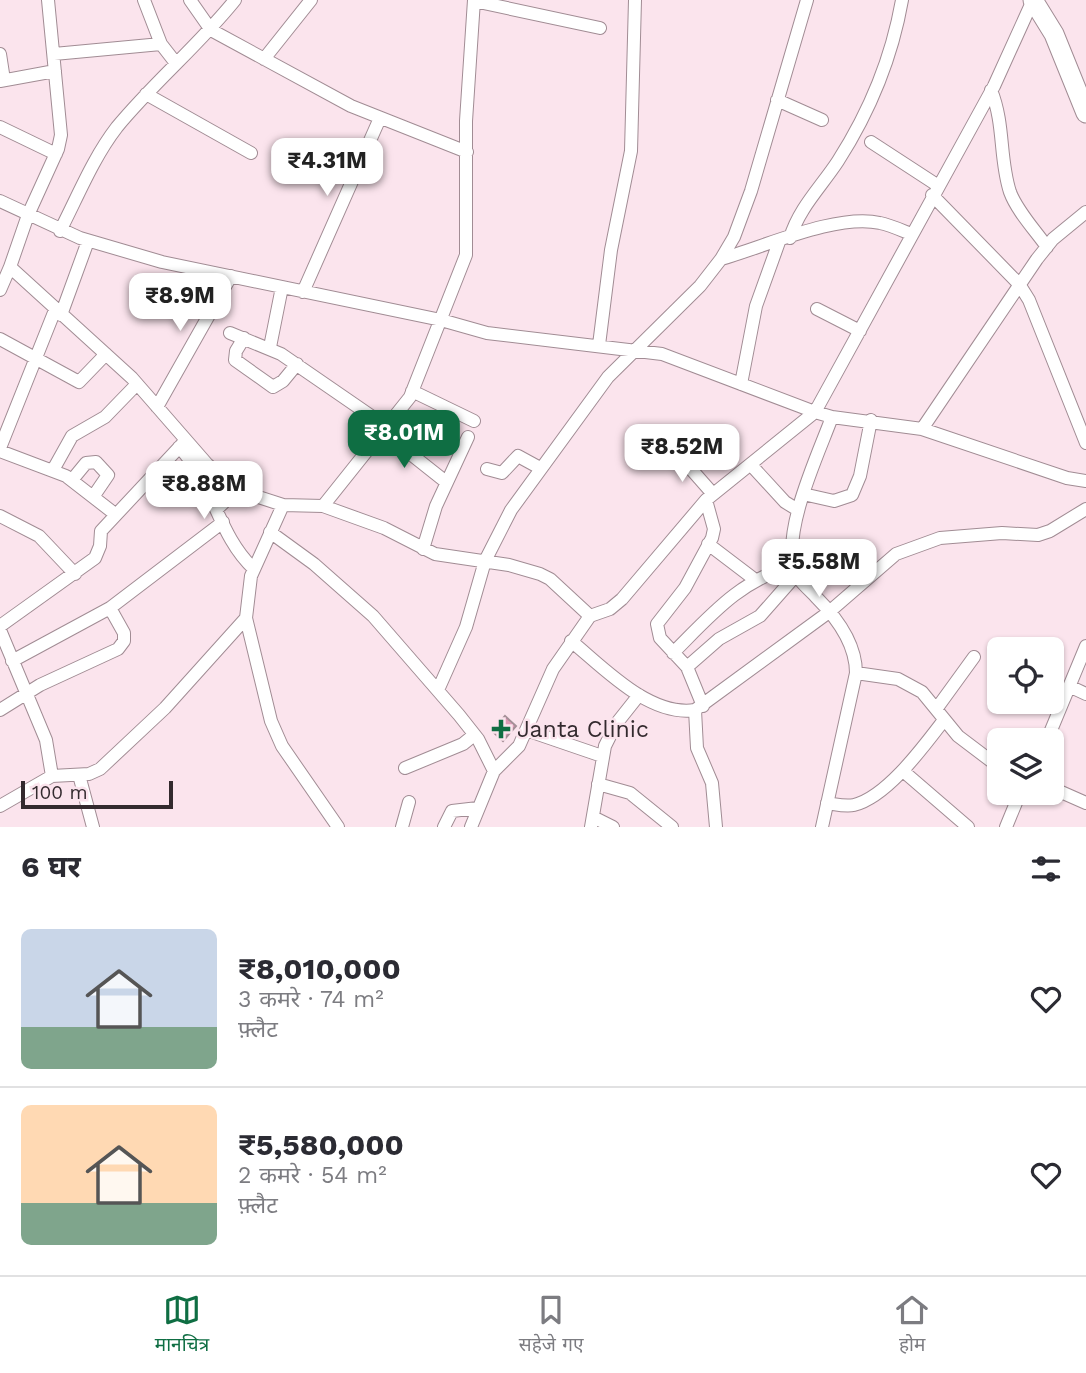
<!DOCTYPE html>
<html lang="hi">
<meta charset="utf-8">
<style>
body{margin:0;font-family:"Work Sans","Noto Sans Devanagari",sans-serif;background:#f7f7f7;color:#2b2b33;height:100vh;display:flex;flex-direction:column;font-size:26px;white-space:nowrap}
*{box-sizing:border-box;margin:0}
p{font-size:23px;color:#7c7c81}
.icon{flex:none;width:38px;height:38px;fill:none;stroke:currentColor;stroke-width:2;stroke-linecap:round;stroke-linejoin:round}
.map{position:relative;height:827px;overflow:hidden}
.details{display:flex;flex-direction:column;background:#fff;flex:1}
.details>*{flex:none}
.buttons{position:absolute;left:987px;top:637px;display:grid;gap:14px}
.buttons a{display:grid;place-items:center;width:77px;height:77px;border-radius:10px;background:#fff;box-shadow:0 2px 5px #0004;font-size:35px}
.scale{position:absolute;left:21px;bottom:18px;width:152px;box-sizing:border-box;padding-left:7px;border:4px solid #332a2e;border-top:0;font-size:19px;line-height:24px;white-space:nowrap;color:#332a2e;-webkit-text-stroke:5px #fbe4ed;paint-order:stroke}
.price{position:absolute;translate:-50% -60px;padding:0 16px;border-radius:14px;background:#fff;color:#222;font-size:23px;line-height:46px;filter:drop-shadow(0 2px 4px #0008)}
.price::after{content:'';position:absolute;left:50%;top:42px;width:21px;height:16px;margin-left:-10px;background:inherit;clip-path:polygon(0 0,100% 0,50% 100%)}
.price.active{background:#0f6e43;color:#fff}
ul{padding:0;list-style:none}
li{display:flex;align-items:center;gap:21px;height:175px;padding:0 21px}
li+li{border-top:2px solid #e1e1e2}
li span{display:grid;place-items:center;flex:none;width:196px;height:140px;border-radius:10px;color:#555}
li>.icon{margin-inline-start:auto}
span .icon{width:84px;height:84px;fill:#fffc;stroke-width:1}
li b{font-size:30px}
h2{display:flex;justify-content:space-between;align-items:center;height:84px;padding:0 21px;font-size:30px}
.dock{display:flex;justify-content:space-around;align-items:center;height:98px;border-top:2px solid #e1e1e2;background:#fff;font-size:19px;color:#7c7c81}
.dock a{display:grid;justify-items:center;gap:4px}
.dock .active{color:#0f6e43}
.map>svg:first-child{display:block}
.building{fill:#df9bb7;stroke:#a48f97;stroke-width:2}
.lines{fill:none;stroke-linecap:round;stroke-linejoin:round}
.street-casing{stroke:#a18c94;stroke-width:14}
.primary-casing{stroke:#a18c94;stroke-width:21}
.street{stroke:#fff;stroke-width:12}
.primary{stroke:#fff;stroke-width:19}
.poi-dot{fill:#0f6e43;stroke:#fbe4ed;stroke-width:2.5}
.labels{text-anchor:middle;stroke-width:5;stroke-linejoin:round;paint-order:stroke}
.poi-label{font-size:23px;fill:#332a2e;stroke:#fbe4ed;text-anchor:start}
</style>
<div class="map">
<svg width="1086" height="827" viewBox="0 0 1086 827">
<rect width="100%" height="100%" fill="#fbe4ed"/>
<path class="building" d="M505 716 516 726 503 741 492 731Z"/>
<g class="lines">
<g class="street-casing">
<path id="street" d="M48 0 61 135 58 149 28 215 10 267 132 378 207 464 237 490 283 505 323 506 384 528 435 554 509 565 540 574 550 579 590 616 610 609 622 599 706 500 815 412 994 86 1033 0
M144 0 161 44 175 62
M190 0 211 30 351 106 467 152
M474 1 600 28
M0 54 4 80
M54 54 161 44
M264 59 311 0
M0 81 55 71
M991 90C1005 125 999 158 1010 192 1017 211 1035 230 1047 247
M146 94 251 153
M777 100 822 120
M0 127 56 154
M871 142 937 185
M932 195 1019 284 1029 300 1086 443
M0 201 80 238 162 262 441 320 487 333 662 354 815 412 832 417 922 429 1067 478 1086 481
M60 231C78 196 93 158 117 127 154 82 199 45 235 0
M790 238C799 208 821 187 838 161 870 111 892 57 902 0
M721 259C764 247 837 213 880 223 890 225 901 230 911 234
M0 290 10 267
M303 292 380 118
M817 309 860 331
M61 315 88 241
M230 333 281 354 387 427
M244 338 236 351 235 360 273 387 283 381 297 364
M0 339 79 382 106 354
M599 345 611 250 631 151 635 0
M270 347 282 287
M741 384 756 306 779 242
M412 391 474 421
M157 407 231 276
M922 429 1037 259 1053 239 1086 212
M383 432 446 482
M179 447C213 482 218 536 254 569
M0 448 55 310
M0 451 66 476 115 514
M676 452 713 494
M751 465 785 502 798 510
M487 469 502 473 518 456 540 468
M53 470 72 436 105 417 137 384
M72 480 86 463 96 462 108 475 93 497
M803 494 834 501 852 495 860 476 871 420
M283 505 251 576 246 618 271 721 282 746 338 827
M323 506 410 397 466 255V121L474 0
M217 509 237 490
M0 516 39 536 75 574
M270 532 314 564 373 616 459 715 478 739 494 771 471 827
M708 544 754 579
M423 549 436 506 468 437
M0 626 95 558 100 546 101 531 186 440
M0 630 46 740 52 776
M571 641C603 667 649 717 695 710L829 612 896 554 940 538 1002 533 1038 535 1050 531 1086 509
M673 653C712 614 739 581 794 565
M12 661 110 608 223 522
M687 667 660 638 657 624 685 588 712 538 714 529 706 500
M856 673 898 679 922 692 958 736 999 767
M1071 687 1086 694
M438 690 466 627 485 561 511 510 608 377 700 286 721 259 734 237 751 191 807 0
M703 706 687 667 719 639 760 616 797 574
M937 708 974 657
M0 710 40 685 118 649 124 641V633L110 608
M695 710 697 748 712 783 716 827
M526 730 602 756
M1047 740 1086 646
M405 768 463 744 474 735
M494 771 519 746 553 669 590 616
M903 771 968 827
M79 775 93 827
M598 784 630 793 672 827
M1052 788 1086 803
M827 803C835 804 845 807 854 805 887 797 924 746 944 720
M0 806 52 776 89 774 100 769 165 708 246 618
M593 817 613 827
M402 827 409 802
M444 827 452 811 478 808
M591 827 605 746 616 724 639 695
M822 827 856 673C856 645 837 618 817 598 809 589 797 580 794 569 783 528 818 455 832 417
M1006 827 1020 793"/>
</g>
<g class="primary-casing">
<path id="primary" d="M1033 0 1054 34 1086 113"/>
</g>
<use href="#street" class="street"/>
<use href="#primary" class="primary"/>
</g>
<path class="poi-dot" d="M497.5 718.5h7v7h7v7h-7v7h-7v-7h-7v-7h7z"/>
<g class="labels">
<g class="poi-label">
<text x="517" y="737">Janta Clinic</text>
</g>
</g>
</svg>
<div class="buttons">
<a><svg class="icon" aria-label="locate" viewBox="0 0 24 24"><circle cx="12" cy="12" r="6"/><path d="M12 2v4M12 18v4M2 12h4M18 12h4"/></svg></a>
<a><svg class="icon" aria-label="layers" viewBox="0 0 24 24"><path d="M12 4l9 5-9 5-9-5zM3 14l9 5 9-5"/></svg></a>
</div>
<div class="scale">100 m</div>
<b class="price" style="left:327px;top:198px">₹4.31M</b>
<b class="price" style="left:180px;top:333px">₹8.9M</b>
<b class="price active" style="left:404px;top:470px">₹8.01M</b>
<b class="price" style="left:682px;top:484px">₹8.52M</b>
<b class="price" style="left:204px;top:521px">₹8.88M</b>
<b class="price" style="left:819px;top:599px">₹5.58M</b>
</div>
<section class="details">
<h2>6 घर<svg class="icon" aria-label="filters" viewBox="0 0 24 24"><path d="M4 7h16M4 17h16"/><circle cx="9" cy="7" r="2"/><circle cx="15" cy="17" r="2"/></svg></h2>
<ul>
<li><span style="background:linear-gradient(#c9d6e8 70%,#7fa58c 0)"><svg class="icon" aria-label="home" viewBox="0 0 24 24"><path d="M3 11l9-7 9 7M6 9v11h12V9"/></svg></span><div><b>₹8,010,000</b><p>3 कमरे · 74 m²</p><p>फ़्लैट</p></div><svg class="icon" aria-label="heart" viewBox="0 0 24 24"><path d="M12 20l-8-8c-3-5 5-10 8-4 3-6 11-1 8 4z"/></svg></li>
<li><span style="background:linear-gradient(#ffd9b3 70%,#7fa58c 0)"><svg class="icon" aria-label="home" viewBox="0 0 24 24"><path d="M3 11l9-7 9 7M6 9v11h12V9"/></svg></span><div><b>₹5,580,000</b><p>2 कमरे · 54 m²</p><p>फ़्लैट</p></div><svg class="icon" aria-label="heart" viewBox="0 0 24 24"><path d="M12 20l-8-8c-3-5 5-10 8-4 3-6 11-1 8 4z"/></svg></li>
</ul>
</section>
<nav class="dock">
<a class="active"><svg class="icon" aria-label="map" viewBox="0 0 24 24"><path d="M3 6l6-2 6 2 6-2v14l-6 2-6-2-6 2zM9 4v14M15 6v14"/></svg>मानचित्र</a>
<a><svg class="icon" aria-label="saved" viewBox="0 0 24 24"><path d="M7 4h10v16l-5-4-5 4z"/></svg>सहेजे गए</a>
<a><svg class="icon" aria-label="home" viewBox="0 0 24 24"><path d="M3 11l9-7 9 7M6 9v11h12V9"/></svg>होम</a>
</nav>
